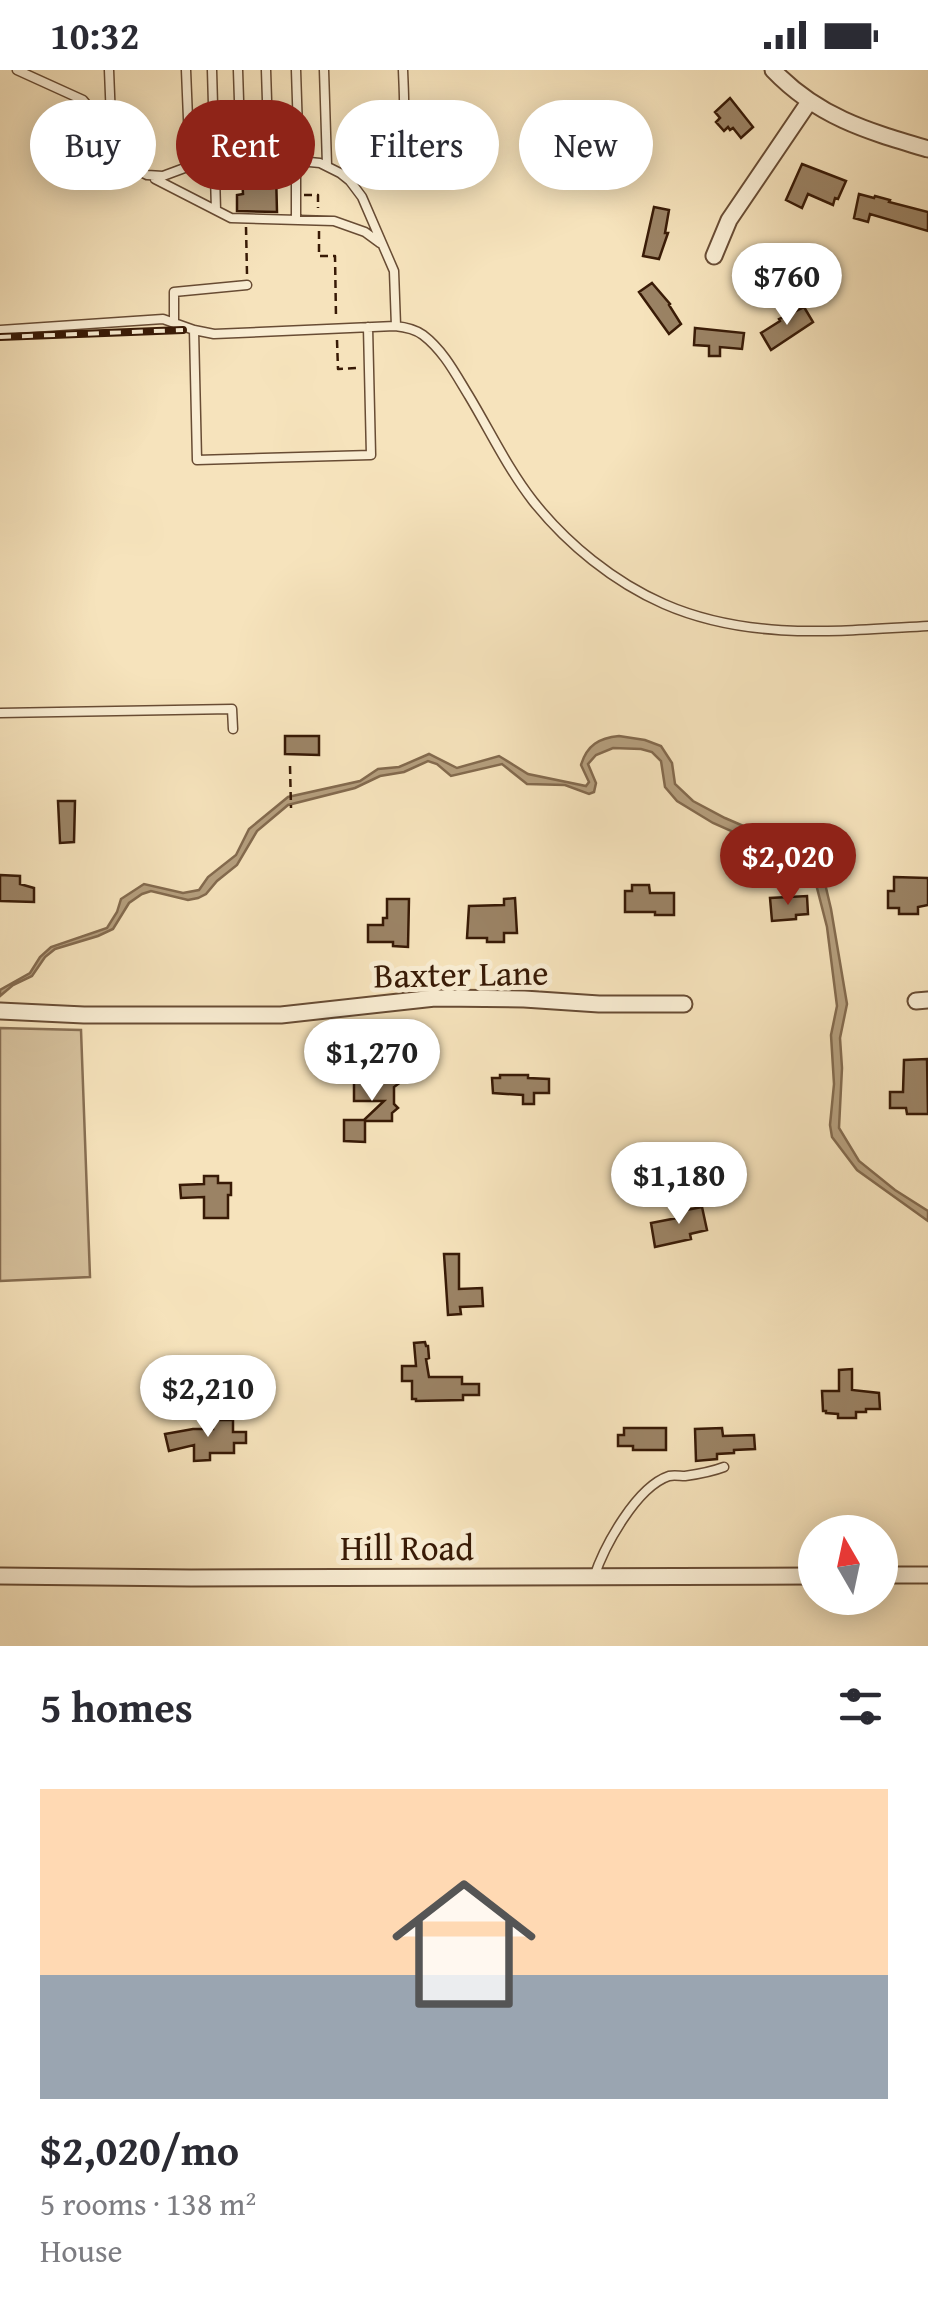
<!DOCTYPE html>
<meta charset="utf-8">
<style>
body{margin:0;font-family:"Gentium Book Plus",serif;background:#f2f2f3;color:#2b2b33;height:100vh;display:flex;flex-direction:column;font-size:38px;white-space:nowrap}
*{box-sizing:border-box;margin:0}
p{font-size:32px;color:#7c7c81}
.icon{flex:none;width:55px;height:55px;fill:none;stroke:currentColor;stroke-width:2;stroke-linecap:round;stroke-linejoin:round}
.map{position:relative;height:1576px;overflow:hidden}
.panel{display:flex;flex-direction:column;background:#fff;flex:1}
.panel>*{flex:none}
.top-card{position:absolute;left:30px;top:30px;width:870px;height:90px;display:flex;gap:20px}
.needle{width:65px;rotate:351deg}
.fabs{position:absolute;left:798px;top:1445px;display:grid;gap:20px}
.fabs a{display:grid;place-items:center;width:100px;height:100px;border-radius:50%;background:#fff;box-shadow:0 5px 25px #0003;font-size:50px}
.price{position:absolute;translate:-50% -85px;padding:0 22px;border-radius:35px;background:#fff;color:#222;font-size:32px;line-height:65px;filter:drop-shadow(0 2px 5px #0008)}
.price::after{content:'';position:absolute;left:50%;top:60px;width:30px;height:22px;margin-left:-15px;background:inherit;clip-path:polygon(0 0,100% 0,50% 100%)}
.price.selected{background:#8f2418;color:#fff}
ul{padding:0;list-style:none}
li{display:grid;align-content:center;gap:20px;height:530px;padding:0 40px}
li+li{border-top:2px solid #e1e1e2}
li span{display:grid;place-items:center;height:310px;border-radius:0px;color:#555}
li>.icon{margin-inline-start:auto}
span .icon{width:180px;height:180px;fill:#fffc;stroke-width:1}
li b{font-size:42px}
h2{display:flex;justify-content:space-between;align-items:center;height:120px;padding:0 40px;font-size:42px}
.pill{padding:0 35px;border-radius:45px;background:#fff;box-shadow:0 5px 25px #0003;font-size:35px;line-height:90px}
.pill.selected{background:#8f2418;color:#fff}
.status{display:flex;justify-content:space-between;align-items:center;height:70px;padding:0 50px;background:#fff;direction:ltr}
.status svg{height:28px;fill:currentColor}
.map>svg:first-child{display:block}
.green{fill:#d6c19d;stroke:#876e52;stroke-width:2.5}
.water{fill:#b59f7e;stroke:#836a4e;stroke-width:2.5}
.building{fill:#9b8365;stroke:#381a06;stroke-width:2.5}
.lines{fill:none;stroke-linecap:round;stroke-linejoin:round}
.lane-casing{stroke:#684c34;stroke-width:11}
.street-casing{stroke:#684c34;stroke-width:19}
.path{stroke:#381a06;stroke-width:2.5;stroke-dasharray:8 5;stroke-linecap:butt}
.lane{stroke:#f9edd3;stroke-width:8}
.street{stroke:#f9edd3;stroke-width:15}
.rail-casing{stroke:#381a06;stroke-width:8}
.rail{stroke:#f9edd3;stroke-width:4;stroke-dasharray:11;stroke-linecap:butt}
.labels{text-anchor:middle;stroke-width:10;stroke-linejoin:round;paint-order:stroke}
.street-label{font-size:35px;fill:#381a06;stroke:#f9edd3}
</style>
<div class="status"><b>10:32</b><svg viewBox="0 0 49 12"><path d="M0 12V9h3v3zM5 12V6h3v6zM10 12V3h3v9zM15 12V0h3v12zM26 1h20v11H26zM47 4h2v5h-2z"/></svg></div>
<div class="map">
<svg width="928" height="1576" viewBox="0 0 928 1576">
<rect width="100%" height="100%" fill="#f6e3bc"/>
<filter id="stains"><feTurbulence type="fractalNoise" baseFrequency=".002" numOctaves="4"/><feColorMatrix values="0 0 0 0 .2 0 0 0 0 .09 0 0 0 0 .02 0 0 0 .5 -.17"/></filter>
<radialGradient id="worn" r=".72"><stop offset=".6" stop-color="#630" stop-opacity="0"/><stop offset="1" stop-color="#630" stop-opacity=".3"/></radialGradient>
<path class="green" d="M0 958 81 960 90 1207 0 1211Z"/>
<path class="water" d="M619 666 645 670 661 676 672 693 675 714 693 731 725 748 785 774 812 792 823 805 831 839 847 934 840 968 842 998 839 1058 859 1091 895 1120 928 1141V1151L857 1100 832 1067 830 1055 834 1014 831 965 837 936 827 857 817 818 810 803 790 787 713 753 677 731 665 717 661 691 652 682 641 679 613 678 596 685 588 694 596 713 594 722 589 724 565 715 527 714 502 694 451 706 437 694 428 691 404 702 380 706 355 718 288 735 257 761 237 795 217 811 206 824 198 828 188 830 151 821 142 824 129 833 113 859 98 866 55 879 45 887 32 906 13 915 0 926V920L30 903 40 887 51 877 107 858 117 842 121 829 144 814 183 823 199 820 208 807 236 785 249 759 288 727 360 711 378 699 399 697 429 684 457 698 499 686 528 704 586 716 589 712 581 695C587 675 599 668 619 666Z"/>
<path class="building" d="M730 28 753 57 741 68 733 58 730 60 728 57 724 61 716 52 720 48 715 42Z
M802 94 846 111 838 129 835 128 833 135 808 124 802 138 786 130Z
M276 103 277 142 237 141V125L243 124 242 104Z
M859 124 874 128 875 126 890 130 889 132 928 142V161L870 144 868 152 854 148Z
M654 137 669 140 665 163H668L659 189 643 186Z
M652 213 670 234 669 235 681 254 669 264 639 222Z
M804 237 813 252 771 280 761 263 780 251 779 249Z
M695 258 744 263 742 279 720 277V286H709V276L694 275Z
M285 666H319V685L285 684Z
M58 731H75L74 772 60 773Z
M0 805 20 806V814L34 818V832L0 831Z
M894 807 928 808V835L918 837V844H899V838H888V821H894Z
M632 815H649L650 823H674V845H655V842H625V821H632Z
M807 826 808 844 796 845V849L772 851 770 828Z
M515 828 517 863H504V872H487V868H467L469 836 504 835V829Z
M387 829H409L408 877 393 876V872H368V855H383V848H387Z
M927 989 928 1044H907L906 1038H890V1022H903L904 990Z
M378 1002H389V1006L402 1011 394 1017V1034L398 1038 392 1043V1051H365V1072L344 1071V1050H364L384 1031H354V1010H373V1006H378Z
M500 1005H528V1008L549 1009V1023H534V1034H523V1025L493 1023 492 1008H500Z
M204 1106H218V1113H231V1125H228V1148H204V1127L181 1128 180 1115 204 1114Z
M702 1137 707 1160 690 1164 691 1169 655 1177 651 1153 677 1148 676 1145 682 1144 681 1141Z
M444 1184H459V1219L482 1218 483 1236 460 1237 461 1244 448 1245Z
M425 1272 426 1276H428L429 1288 426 1289 429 1307H462V1314H479V1325H463V1330L416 1331V1329H412V1311H402V1296H416L414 1273Z
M852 1299V1320L879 1323 880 1339H866V1342H856V1348H838V1344L826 1343V1341H823L822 1321H839V1300Z
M212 1350H233V1362H246V1373H234V1383H210V1390L194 1391V1375L169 1381 165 1364 193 1359H213Z
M624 1358H666V1380H633V1376H618V1365H624Z
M722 1358 723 1366 754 1365 755 1379 734 1380V1383L717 1384V1389L696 1391 695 1359Z"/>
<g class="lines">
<g class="lane-casing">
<path id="lane" d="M17 0 83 30 97 47 116 85 125 94 147 105 163 106 198 93 299 91 320 93 340 103 350 111 362 127 394 201 396 256
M109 0 112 74
M186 0 190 97
M212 0 216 140
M238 0 241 92
M266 0 269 91
M296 0 299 91
M324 0 327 95
M296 91V150
M155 109 231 148 334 151 365 162 380 173
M350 111C411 93 405 54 403 0
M174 251V222L247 215
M0 260 163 249 194 260 214 264 395 256C405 257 415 259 423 265 444 281 456 305 469 326 490 361 508 399 533 431 567 474 614 512 664 534 749 571 838 561 928 556
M194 260 197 390 371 385 368 257
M0 643 232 639 233 659
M594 1507C604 1477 636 1417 669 1406 674 1405 680 1406 685 1406 699 1404 711 1402 724 1397"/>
</g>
<g class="street-casing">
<path id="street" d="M773 0C818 47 867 61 928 79
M714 186 729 150 809 32
M916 931 928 930
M0 941 84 945H281L435 928 524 929 599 934H684
M880 1505H928
M0 1506 191 1508 815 1506"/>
</g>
<path class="path" d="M304 125H318V138
M246 157 247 204
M319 161V186H335L336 247
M337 270 338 299 356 298
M290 696 291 738"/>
<use href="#lane" class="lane"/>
<use href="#street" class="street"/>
<g class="rail-casing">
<path id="rail" d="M0 267 183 260"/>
</g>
<use href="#rail" class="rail"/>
</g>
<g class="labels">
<g class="street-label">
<text transform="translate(461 904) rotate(-1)" y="12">Baxter Lane</text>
<text x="407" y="1490">Hill Road</text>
</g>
</g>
<rect width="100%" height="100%" filter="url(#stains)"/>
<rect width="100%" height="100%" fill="url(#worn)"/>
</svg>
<div class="fabs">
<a><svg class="needle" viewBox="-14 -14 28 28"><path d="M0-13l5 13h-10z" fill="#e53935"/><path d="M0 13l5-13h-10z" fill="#7c7c81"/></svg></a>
</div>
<b class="price" style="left:787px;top:258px">$760</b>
<b class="price selected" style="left:788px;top:838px">$2,020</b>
<b class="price" style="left:372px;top:1034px">$1,270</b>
<b class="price" style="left:679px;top:1157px">$1,180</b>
<b class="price" style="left:208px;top:1370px">$2,210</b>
<div class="top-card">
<a class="pill">Buy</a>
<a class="pill selected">Rent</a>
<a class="pill">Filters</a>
<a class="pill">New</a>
</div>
</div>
<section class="panel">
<h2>5 homes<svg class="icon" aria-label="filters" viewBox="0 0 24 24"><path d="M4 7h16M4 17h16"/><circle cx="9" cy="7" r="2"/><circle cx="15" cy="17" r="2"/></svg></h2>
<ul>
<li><span style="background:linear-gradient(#ffd9b3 60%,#9aa5b1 0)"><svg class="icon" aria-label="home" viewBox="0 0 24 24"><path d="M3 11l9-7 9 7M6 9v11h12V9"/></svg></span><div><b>$2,020/mo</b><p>5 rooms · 138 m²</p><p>House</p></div></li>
</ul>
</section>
